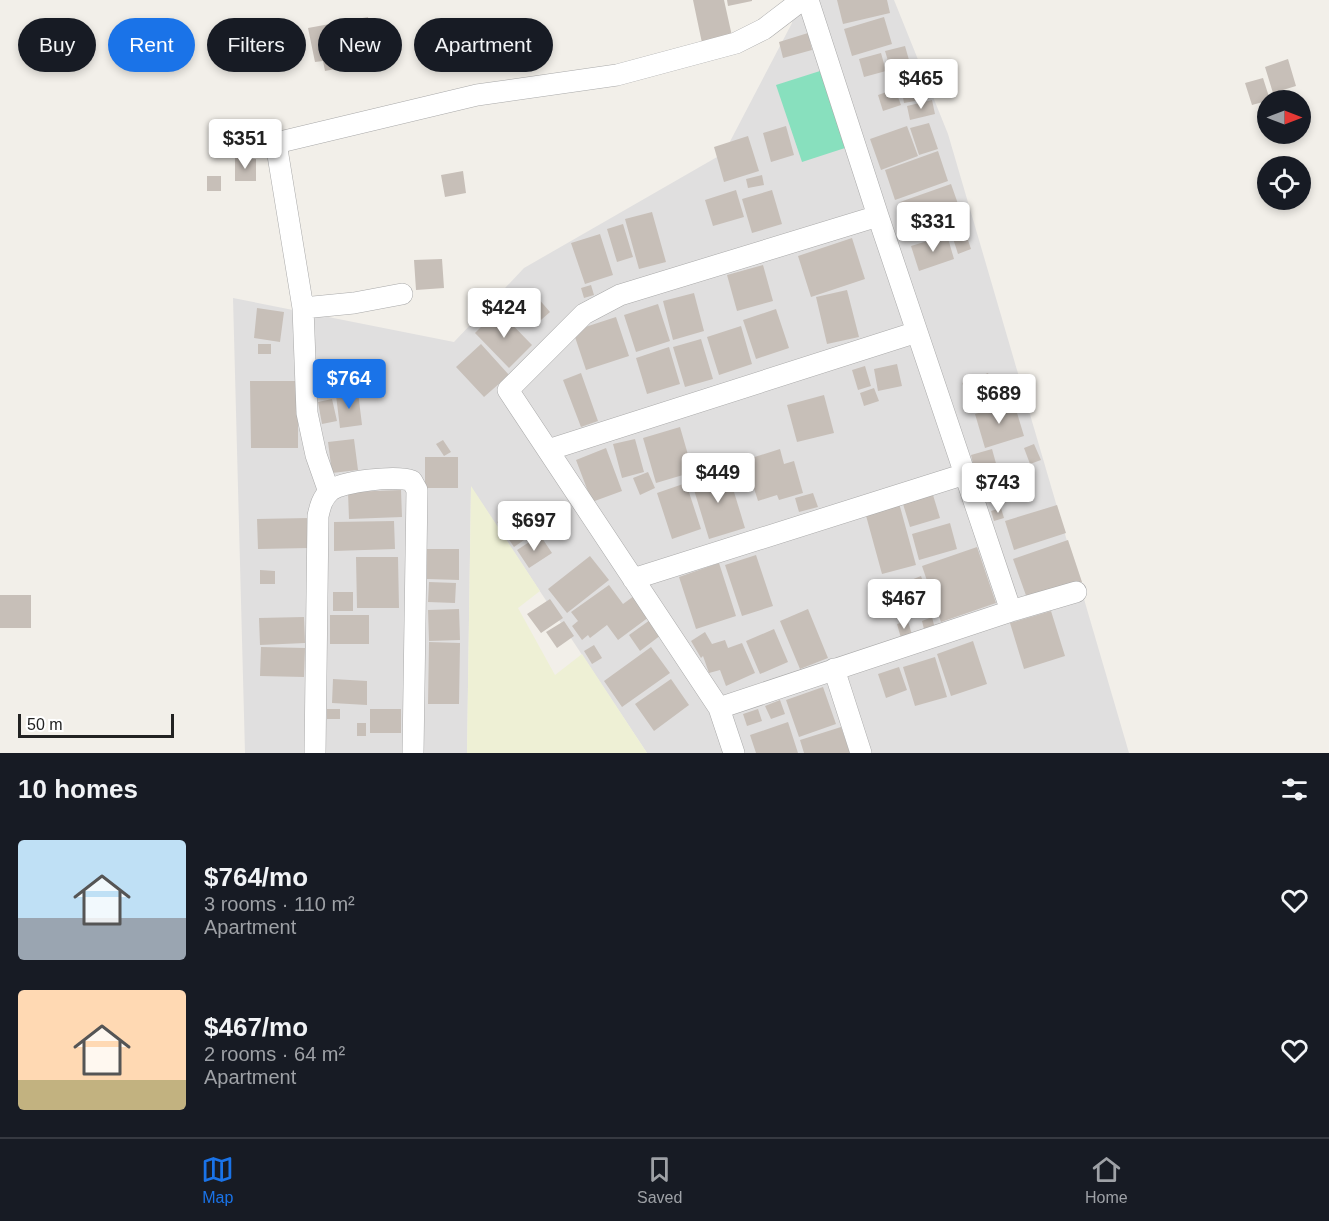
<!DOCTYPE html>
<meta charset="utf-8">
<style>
body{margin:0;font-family:Arial,sans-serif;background:#242831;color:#f1f3f6;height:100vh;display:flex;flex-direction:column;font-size:22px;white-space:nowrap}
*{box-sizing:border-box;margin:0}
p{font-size:20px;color:#9ea1a6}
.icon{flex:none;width:33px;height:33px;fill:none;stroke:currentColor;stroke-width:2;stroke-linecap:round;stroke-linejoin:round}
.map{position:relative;height:753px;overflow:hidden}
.drawer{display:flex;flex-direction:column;background:#171b24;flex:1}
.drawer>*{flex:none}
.hud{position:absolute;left:18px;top:18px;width:600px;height:54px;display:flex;gap:12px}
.needle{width:39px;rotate:90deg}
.fabs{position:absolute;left:1257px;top:90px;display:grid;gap:12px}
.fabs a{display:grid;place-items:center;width:54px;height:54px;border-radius:50%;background:#171b24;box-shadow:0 3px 9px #0003;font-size:30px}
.scale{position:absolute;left:18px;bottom:15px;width:156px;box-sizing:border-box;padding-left:6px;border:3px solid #222;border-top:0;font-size:16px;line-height:21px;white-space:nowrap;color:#222;-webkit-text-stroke:4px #fff;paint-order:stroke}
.price{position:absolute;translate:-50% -51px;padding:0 14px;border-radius:6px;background:#fff;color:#222;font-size:20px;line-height:39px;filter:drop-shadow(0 2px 3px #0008)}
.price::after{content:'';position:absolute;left:50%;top:36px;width:18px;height:14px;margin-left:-9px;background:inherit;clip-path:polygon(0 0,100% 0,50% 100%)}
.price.current{background:#1a73e8;color:#fff}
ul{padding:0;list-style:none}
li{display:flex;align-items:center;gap:18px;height:150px;padding:0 18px}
li span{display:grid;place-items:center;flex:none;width:168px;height:120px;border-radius:6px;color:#555}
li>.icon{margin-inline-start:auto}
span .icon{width:72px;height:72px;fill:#fffc;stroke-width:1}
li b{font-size:26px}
h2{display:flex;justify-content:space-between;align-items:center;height:72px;padding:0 18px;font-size:26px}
.pill{padding:0 21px;border-radius:27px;background:#171b24;box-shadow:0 3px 9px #0003;font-size:21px;line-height:54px}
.pill.current{background:#1a73e8;color:#fff}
.dock{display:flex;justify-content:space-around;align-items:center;height:84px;border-top:2px solid #363941;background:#171b24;font-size:16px;color:#9ea1a6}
.dock a{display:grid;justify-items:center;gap:3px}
.dock .current{color:#1a73e8}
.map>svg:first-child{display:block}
.residential{fill:#e0dfdf}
.farmland{fill:#eef0d5}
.pitch{fill:#88e0be}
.building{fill:#c7bfb8}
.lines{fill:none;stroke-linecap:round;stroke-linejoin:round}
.minor-casing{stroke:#a9a9a9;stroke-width:22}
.minor{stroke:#fff;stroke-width:21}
</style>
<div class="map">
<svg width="1329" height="753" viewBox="0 0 1329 753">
<rect width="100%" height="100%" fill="#f2efe9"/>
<path class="residential" d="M791 0H894L948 134 1129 753H647L471 487 467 753H245L233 298 454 342 524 268 724 153 792 23Z"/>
<path class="farmland" d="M471 486 540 591 518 608 555 675 582 654 647 753H467Z"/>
<path class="pitch" d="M820 71 845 148 802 162 776 85Z"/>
<path class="building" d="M693 0H724L732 36 702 43Z
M727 0H752V1L728 6Z
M837 0H887L890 13 843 24Z
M368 17 376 61 325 71 323 61 315 62 308 28Z
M884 17 892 44 852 56 844 29Z
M808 33 812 50 783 58 779 42Z
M905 46 909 60 889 64 885 51Z
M881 53 886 71 864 77 859 59Z
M1288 59 1296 86 1273 93 1265 67Z
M1263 78 1270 100 1252 105 1245 83Z
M916 83 920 100 904 103 901 87Z
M895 89 901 105 883 111 878 95Z
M932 100 935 114 910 120 907 106Z
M929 123 938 149 919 155 910 128Z
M786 126 794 155 771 162 763 133Z
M907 126 918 156 881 170 870 139Z
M748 136 759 171 724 182 714 147Z
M938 151 948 181 895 200 885 170Z
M235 158 256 159V181H235Z
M463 171 466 193 445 197 441 175Z
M762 175 764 185 748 188 746 179Z
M207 176H221V191H207Z
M951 184 963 218 912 236 900 202Z
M736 190 744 217 713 226 705 200Z
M772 190 782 224 752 233 742 199Z
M652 212 666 262 639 269 625 219Z
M623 224 633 257 617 262 607 229Z
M963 225 971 249 958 254 950 229Z
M600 234 613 275 585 284 571 243Z
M947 235 954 259 919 271 911 246Z
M852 238 865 279 811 297 798 256Z
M442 259 444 288 416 290 414 260Z
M763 265 773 301 737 311 727 275Z
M591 285 594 295 584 298 581 288Z
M530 289 550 312 533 327 513 303Z
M847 290 859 337 827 344 816 297Z
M694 293 704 331 673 340 663 301Z
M658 304 670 341 636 352 624 315Z
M257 308 284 312 280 342 254 338Z
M776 309 789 348 756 359 743 320Z
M498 310 532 345 509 368 475 333Z
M616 317 629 356 586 370 573 331Z
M741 326 752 364 719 375 707 337Z
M701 339 713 379 685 387 673 347Z
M258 344H271V354H258Z
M481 344 509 375 484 397 456 367Z
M669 347 680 384 647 394 636 358Z
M897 364 902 386 878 391 874 369Z
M865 366 871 386 858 390 852 370Z
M581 373 598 421 581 427 563 380Z
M988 373 998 400 972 410 962 383Z
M250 381H298V448H251Z
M874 388 879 401 864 406 860 393Z
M358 392 362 425 340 428 336 395Z
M824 395 834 433 797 442 787 405Z
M332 399 337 421 322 424 318 402Z
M1014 403 1024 436 985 448 975 414Z
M680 427 693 472 656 483 643 438Z
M354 439 358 470 332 473 328 442Z
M635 439 644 472 622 478 613 444Z
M443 440 451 452 444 456 436 444Z
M1034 444 1041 460 1030 464 1024 448Z
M606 448 622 491 592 502 576 460Z
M780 449 784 464 794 461 803 493 779 500 777 495 758 501 745 460Z
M992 449 997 467 975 472 971 455Z
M425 457H458V488H425Z
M727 469 745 528 709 539 691 480Z
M648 472 655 488 640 495 633 478Z
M686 483 701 529 672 539 657 493Z
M401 490 402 517 349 519 348 492Z
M813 493 818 507 799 512 795 498Z
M933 495 940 518 910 527 903 504Z
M899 503 916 565 882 574 865 512Z
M1057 505 1066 533 1014 550 1005 521Z
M521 507 537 531 514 547 497 522Z
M1001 508 1004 518 994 521 991 511Z
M309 518V548L258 549 257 519Z
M394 521 395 549 334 551V522Z
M950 523 957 549 919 560 912 534Z
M540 535 552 553 529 568 517 550Z
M1068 540 1082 582 1028 601 1013 559Z
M977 547 996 603 941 622 922 566Z
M427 549H459V580L427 579Z
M756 555 773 606 742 616 725 565Z
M590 556 609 580 567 613 548 589Z
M356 557H398L399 608H357Z
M719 563 736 616 696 629 679 577Z
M260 570 275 571V584H260Z
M921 576 932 607 899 620 888 589Z
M429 582 456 583 455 603 428 602Z
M609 585 623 604 634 596 649 617 618 640 607 625 590 638 588 635 582 640 572 626 578 621 571 612Z
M333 592H353V611H333Z
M0 595H31V628H0Z
M550 599 563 618 541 633 527 614Z
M459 609 460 640 429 641 428 610Z
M808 609 828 658 800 669 780 621Z
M1051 611 1065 656 1024 669 1010 623Z
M330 615H369V644H330Z
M304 617 305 643 260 645 259 618Z
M932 617 934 625 924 629 922 621Z
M650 620 661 635 640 651 629 635Z
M564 621 574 636 557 648 546 632Z
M908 621 912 635 901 638 897 624Z
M774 629 788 662 760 674 746 641Z
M705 632 712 644 725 640 728 648 742 643 755 673 726 686 720 670 709 673 703 656 701 658 691 641Z
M973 641 987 684 951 696 937 654Z
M429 642 460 643 459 704H428Z
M594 645 602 658 592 664 584 651Z
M261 647 305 648 304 677 260 676Z
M651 647 670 673 622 707 604 681Z
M935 657 947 697 915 706 903 667Z
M899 667 907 690 886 698 878 674Z
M333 679 367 681V705L332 703Z
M671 679 689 705 654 731 635 704Z
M823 687 836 724 799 737 786 700Z
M780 700 785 714 771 719 765 706Z
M327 709H340V719H327Z
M370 709H401V733H370Z
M758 709 762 721 747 726 743 714Z
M788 722 798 753H756L750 735Z
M357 723H366V736H357Z
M841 727 850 753H804L800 740Z"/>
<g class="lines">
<g class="minor-casing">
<path id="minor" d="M808 0 878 216 1011 611
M303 308 354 303 402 294
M548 450 917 332
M329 492 316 455 307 413 303 308 276 143 477 95 617 75 736 43 764 29 802 0
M633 579 965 474
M834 669 861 753
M719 708 1011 611 1076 592
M315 753 318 516C320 507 322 498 330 491 342 481 397 475 412 481L417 490 413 753
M734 753 719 708 508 390 584 314 620 295 878 216"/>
</g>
<use href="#minor" class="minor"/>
</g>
</svg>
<div class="fabs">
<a><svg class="needle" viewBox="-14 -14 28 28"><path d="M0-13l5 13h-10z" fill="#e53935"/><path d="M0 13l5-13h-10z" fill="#9ea1a6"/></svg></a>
<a><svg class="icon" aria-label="locate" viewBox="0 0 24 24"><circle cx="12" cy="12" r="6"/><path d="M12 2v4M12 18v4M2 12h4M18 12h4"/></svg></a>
</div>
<div class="scale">50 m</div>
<b class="price" style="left:921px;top:110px">$465</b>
<b class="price" style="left:245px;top:170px">$351</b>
<b class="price" style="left:933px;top:253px">$331</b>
<b class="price" style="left:504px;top:339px">$424</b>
<b class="price current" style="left:349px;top:410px">$764</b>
<b class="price" style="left:999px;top:425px">$689</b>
<b class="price" style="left:718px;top:504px">$449</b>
<b class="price" style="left:998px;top:514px">$743</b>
<b class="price" style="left:534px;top:552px">$697</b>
<b class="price" style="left:904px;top:630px">$467</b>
<div class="hud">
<a class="pill">Buy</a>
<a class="pill current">Rent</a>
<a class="pill">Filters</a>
<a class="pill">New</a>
<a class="pill">Apartment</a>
</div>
</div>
<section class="drawer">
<h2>10 homes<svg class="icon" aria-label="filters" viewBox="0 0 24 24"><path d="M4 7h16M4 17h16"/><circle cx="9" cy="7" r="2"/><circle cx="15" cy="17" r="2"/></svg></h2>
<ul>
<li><span style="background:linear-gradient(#bfe0f5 65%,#9aa5b1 0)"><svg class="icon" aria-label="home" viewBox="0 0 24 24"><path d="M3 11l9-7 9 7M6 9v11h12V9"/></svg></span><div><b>$764/mo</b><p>3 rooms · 110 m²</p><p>Apartment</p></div><svg class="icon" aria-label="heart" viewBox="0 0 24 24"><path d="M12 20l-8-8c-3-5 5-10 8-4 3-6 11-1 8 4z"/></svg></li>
<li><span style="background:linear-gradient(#ffd9b3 75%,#c2b280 0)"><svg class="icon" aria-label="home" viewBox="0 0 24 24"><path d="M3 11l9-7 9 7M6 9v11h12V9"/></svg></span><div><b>$467/mo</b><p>2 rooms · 64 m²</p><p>Apartment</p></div><svg class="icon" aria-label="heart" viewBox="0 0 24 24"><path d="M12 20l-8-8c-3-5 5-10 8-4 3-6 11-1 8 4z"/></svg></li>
</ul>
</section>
<nav class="dock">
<a class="current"><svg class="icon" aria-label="map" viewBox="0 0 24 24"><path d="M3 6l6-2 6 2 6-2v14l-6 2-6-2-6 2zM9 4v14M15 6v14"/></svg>Map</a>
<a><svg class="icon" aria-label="saved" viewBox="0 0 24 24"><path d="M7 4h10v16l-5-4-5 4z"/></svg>Saved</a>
<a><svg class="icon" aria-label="home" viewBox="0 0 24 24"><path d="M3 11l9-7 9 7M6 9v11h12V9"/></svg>Home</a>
</nav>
